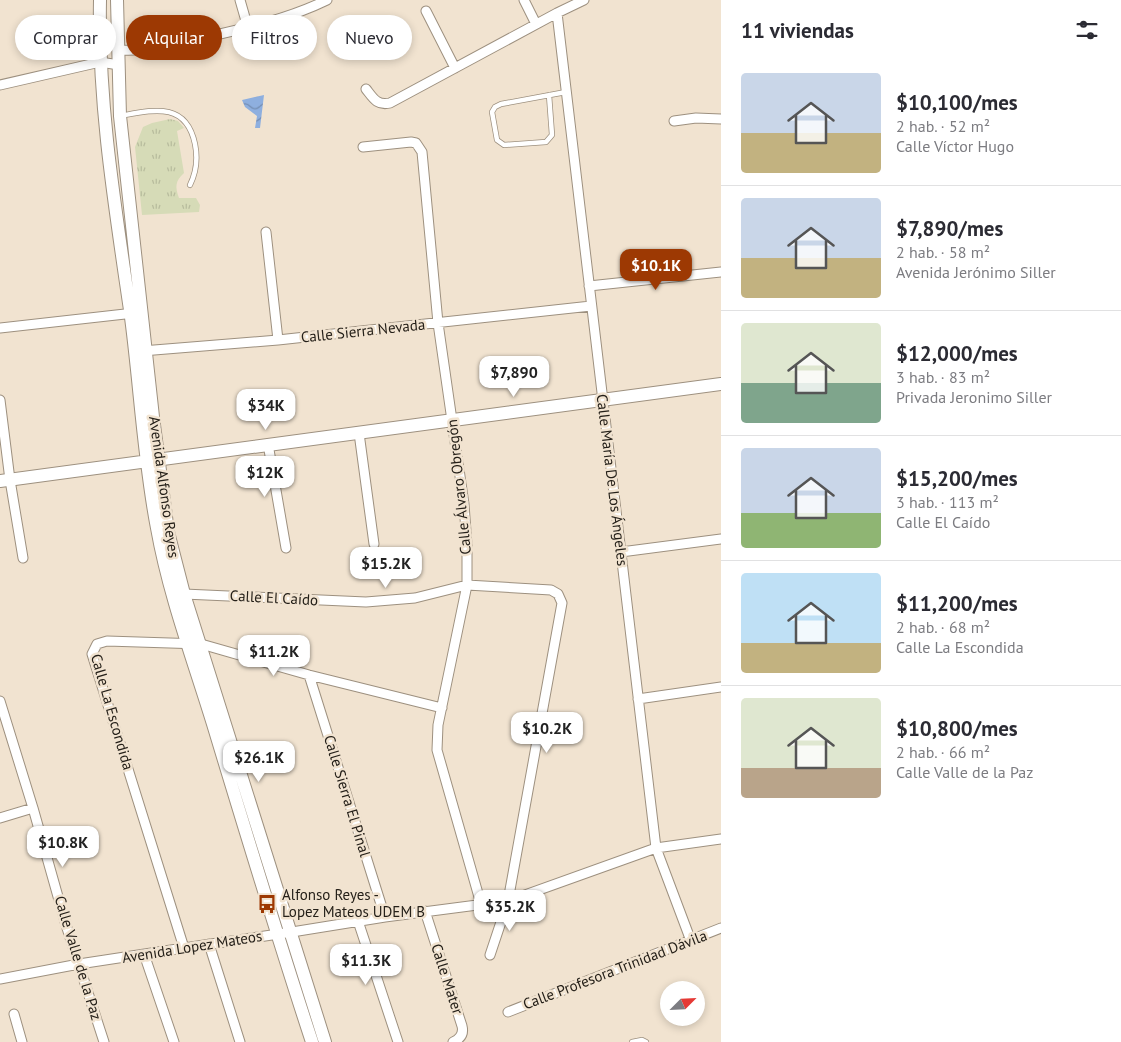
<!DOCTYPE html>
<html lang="es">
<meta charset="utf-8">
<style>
body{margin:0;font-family:"PT Sans",sans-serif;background:#f7f7f7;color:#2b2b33;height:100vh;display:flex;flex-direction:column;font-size:19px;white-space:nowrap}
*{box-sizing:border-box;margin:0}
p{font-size:16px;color:#7c7c81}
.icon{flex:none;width:28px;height:28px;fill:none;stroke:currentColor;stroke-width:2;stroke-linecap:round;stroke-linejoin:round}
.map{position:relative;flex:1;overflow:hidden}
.sheet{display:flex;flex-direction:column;background:#fff;width:400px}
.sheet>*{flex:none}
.top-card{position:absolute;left:15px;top:15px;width:475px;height:45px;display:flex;gap:10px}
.needle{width:32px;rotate:66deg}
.fabs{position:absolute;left:660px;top:981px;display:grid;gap:10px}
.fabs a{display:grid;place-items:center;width:45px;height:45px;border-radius:50%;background:#fff;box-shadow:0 2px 8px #0003;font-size:25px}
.price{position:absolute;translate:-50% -42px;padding:0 11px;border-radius:10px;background:#fff;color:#222;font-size:16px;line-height:32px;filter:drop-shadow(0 1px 2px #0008)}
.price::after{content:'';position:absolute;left:50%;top:30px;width:15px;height:11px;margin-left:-8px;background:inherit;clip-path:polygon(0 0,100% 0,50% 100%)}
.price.current{background:#9d3903;color:#fff}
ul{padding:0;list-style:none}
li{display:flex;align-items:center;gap:15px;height:125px;padding:0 20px}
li+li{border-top:1px solid #e1e1e2}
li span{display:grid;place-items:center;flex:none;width:140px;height:100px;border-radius:5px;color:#555}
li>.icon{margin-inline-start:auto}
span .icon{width:60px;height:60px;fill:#fffc;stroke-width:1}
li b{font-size:21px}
h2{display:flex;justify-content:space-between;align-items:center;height:60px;padding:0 20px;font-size:21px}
.pill{padding:0 18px;border-radius:22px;background:#fff;box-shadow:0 2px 8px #0003;font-size:18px;line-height:45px}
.pill.current{background:#9d3903;color:#fff}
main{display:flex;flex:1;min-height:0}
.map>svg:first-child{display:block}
.grass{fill:url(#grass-tufts)}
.water{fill:url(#water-waves)}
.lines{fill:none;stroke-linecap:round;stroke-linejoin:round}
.lane-casing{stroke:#9d907f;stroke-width:6}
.street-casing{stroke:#9d907f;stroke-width:11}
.secondary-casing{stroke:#9d907f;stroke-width:14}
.lane{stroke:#fff;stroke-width:4.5}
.street{stroke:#fff;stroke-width:9}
.secondary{stroke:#fff;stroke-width:12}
.labels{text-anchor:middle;stroke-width:5;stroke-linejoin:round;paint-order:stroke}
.street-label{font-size:15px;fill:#252019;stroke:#f1e3d0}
.poi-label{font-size:15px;fill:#252019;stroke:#f1e3d0;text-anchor:start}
</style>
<main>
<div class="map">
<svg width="721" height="1042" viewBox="0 0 721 1042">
<defs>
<pattern id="grass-tufts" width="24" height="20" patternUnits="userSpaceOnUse" patternTransform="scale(1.25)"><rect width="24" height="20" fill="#d6dbb7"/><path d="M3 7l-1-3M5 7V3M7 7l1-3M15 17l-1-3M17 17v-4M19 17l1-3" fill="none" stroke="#b8bc9d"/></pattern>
<pattern id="water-waves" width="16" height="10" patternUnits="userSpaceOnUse" patternTransform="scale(1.25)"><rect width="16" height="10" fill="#8eafdf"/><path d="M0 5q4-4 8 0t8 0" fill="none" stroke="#748eb4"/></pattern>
</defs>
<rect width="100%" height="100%" fill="#f1e3d0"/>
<path class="grass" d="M170 119 178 121 184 128 177 131 184 173C175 181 175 187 179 198H196L200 205 199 212 142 215 135 147 143 127 152 123Z"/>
<path class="water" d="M264 95 260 128H255L257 116 245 107 242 100Z"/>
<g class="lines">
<g class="lane-casing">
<path id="lane" d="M549 95 552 135 546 142 504 145 497 140 492 112 495 107 501 104 566 92
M120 116C153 110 186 101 195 144 198 159 197 171 190 185
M632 1042 642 1040 646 1042"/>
</g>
<g class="street-casing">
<path id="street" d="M240 0 248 28
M524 0 536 24
M426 11 455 68
M557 13 656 848 691 941
M119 50C146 52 172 45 198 39 242 29 286 20 327 0
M0 85 100 62 119 65
M366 89C373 98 377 106 390 103L557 13 584 0
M674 121 696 118 721 119
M363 147 411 142 416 143 422 152 438 323 464 504 467 545V585L438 725 437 750 481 904
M266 232 278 340
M589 286 721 272
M0 328 134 313
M142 351 278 340 591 306
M0 400 10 480 23 558
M359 433 374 544
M268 444 286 548
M621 552 721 539
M184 594 366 602 415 598 467 585 551 590 558 594 562 603 508 901 490 955
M309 675 385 917
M638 699 721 687
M0 701 33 808 66 925 104 1042
M0 818 33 808
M425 911 462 1026C464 1034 460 1039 453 1042
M358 921 398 1042
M209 944 240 1042
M184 948 92 654 97 644 107 641 201 644 309 675 442 708
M144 954 174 1042
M0 979 79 964 184 948 292 932 385 917 508 901 656 848 721 839
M508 1012 721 928
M14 1014 22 1042"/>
</g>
<g class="secondary-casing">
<path id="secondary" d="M100 0C98 104 115 207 130 310 140 382 143 456 157 528 169 595 193 659 213 724 245 830 277 936 312 1042
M117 0 120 116 153 417 168 532 184 594 325 1042
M0 481 721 384"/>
</g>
<use href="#lane" class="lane"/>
<use href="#street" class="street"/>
<use href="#secondary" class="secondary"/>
</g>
<defs>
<g id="bus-bare" transform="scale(1.5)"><path d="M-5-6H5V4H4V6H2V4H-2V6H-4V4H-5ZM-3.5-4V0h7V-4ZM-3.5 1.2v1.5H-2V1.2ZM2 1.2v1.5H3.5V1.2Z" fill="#9d3903" stroke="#f1e3d0" stroke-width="2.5" paint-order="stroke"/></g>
</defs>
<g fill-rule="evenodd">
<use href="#bus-bare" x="267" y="904"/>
</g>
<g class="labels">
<g class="street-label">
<text transform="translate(363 331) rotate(-6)" y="5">Calle Sierra Nevada</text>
<text transform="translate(612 480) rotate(83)" y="5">Calle María De Los Ángeles</text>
<text transform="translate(164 487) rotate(82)" y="5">Avenida Alfonso Reyes</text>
<text transform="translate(459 487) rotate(-96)" y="5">Calle Álvaro Obregón</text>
<text transform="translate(274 598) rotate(3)" y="5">Calle El Caído</text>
<text transform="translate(112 712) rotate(74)" y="5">Calle La Escondida</text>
<text transform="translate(347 796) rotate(73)" y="5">Calle Sierra El Pinal</text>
<text transform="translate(192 947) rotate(-9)" y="5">Avenida Lopez Mateos</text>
<text transform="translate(78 958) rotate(73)" y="5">Calle Valle de la Paz</text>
<text transform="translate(615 970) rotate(-21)" y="5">Calle Profesora Trinidad Dávila</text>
<text transform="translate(447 979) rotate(72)" y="5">Calle Mater</text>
</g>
<g class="poi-label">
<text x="282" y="900">Alfonso Reyes -<tspan x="282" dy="17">Lopez Mateos UDEM B</tspan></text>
</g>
</g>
</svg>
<div class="fabs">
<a><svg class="needle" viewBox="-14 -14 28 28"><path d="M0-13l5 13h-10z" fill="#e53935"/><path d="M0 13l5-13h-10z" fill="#7c7c81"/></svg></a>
</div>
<b class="price current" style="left:656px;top:291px">$10.1K</b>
<b class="price" style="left:514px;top:398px">$7,890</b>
<b class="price" style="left:266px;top:431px">$34K</b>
<b class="price" style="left:265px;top:498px">$12K</b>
<b class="price" style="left:386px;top:589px">$15.2K</b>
<b class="price" style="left:274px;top:677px">$11.2K</b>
<b class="price" style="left:547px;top:754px">$10.2K</b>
<b class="price" style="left:259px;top:783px">$26.1K</b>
<b class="price" style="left:63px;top:868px">$10.8K</b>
<b class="price" style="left:510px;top:932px">$35.2K</b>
<b class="price" style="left:366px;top:986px">$11.3K</b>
<div class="top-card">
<a class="pill">Comprar</a>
<a class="pill current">Alquilar</a>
<a class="pill">Filtros</a>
<a class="pill">Nuevo</a>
</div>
</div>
<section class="sheet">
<h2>11 viviendas<svg class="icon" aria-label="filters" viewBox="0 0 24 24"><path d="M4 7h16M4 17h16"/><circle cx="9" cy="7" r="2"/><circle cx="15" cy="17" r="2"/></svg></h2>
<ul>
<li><span style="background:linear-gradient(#c9d6e8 60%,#c2b280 0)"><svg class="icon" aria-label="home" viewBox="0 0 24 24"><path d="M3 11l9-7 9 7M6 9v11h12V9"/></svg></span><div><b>$10,100/mes</b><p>2 hab. · 52 m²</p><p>Calle Víctor Hugo</p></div></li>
<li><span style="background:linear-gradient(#c9d6e8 60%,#c2b280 0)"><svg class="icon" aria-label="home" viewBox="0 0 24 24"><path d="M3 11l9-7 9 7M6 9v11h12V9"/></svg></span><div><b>$7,890/mes</b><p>2 hab. · 58 m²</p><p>Avenida Jerónimo Siller</p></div></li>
<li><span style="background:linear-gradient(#dfe7d0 60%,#7fa58c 0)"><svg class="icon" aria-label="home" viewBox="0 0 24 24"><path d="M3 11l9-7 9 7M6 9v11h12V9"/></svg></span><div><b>$12,000/mes</b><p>3 hab. · 83 m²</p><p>Privada Jeronimo Siller</p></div></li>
<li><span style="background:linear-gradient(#c9d6e8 65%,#8fb573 0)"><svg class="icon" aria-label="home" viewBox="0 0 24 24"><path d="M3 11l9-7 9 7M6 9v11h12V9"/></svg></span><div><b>$15,200/mes</b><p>3 hab. · 113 m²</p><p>Calle El Caído</p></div></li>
<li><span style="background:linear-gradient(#bfe0f5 70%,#c2b280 0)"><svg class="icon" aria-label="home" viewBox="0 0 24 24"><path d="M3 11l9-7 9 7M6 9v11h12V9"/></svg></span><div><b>$11,200/mes</b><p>2 hab. · 68 m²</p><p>Calle La Escondida</p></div></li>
<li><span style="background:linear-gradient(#dfe7d0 70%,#b9a48a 0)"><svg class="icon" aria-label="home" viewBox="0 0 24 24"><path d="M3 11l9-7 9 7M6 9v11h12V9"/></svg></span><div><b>$10,800/mes</b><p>2 hab. · 66 m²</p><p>Calle Valle de la Paz</p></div></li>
</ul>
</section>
</main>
